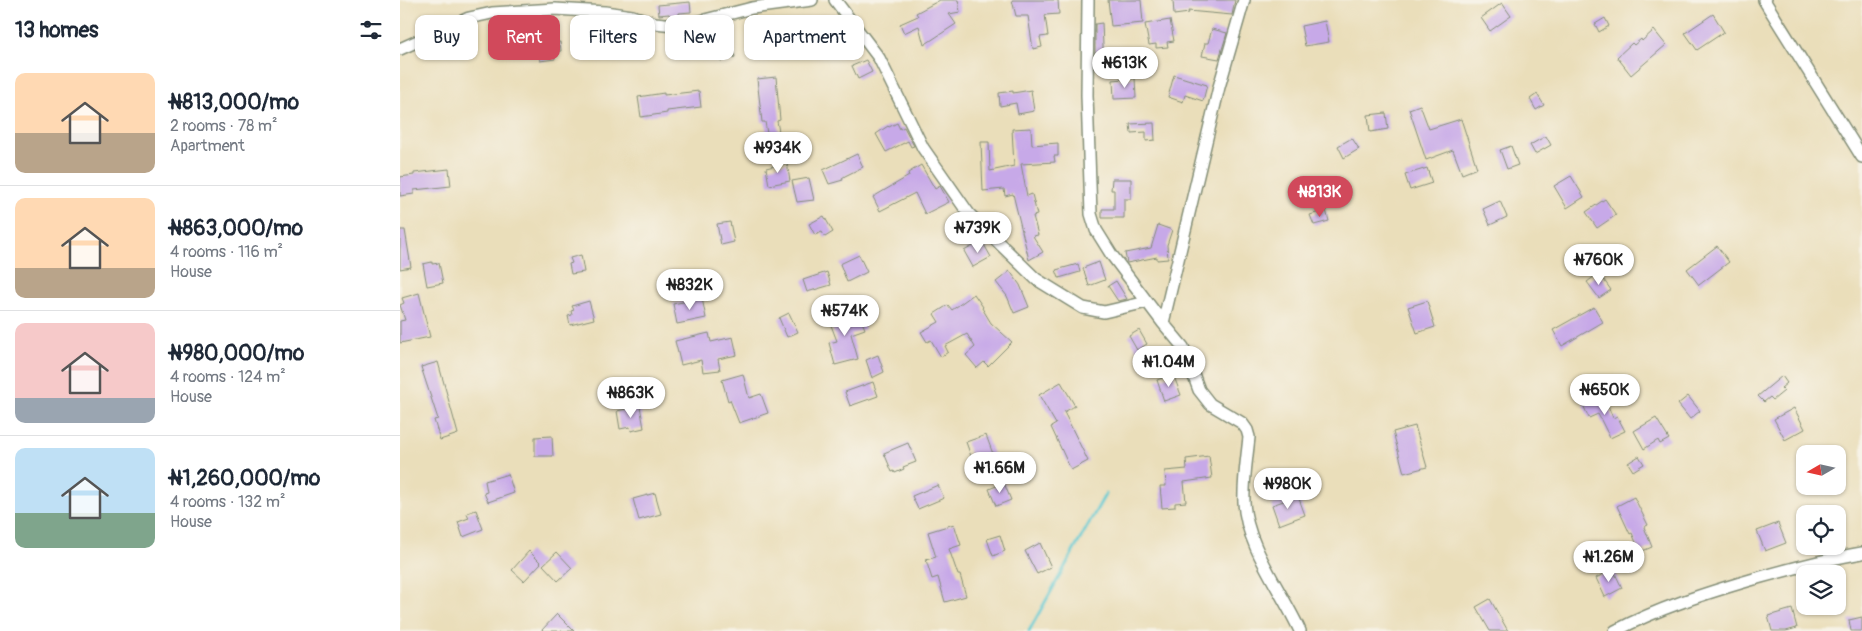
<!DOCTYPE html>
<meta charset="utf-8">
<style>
body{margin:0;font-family:Pangolin,sans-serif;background:#f6f6f7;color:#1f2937;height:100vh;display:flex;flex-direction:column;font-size:19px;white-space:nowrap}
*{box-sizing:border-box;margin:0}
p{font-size:16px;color:#747a83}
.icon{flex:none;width:28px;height:28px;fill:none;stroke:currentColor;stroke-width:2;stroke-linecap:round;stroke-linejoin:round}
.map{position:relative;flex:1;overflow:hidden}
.details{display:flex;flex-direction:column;background:#fff;width:400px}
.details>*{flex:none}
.guide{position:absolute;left:15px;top:15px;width:475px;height:45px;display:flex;gap:10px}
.needle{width:32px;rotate:261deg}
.controls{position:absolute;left:1396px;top:445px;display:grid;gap:10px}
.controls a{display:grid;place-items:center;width:50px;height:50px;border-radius:10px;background:#fff;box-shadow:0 1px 4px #0004;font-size:25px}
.price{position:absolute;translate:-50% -42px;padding:0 11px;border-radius:18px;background:#fff;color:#222;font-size:16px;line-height:32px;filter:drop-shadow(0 1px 2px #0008)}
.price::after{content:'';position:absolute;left:50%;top:30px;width:15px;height:11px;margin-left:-8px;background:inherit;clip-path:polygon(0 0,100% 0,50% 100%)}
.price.on{background:#d1495b;color:#fff}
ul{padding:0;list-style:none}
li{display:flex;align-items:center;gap:15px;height:125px;padding:0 15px}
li+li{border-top:1px solid #e0e1e3}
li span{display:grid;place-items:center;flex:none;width:140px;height:100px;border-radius:10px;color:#555}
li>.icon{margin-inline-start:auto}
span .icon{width:60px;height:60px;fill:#fffc;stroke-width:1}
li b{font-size:21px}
h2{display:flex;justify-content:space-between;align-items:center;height:60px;padding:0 15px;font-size:21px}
.chip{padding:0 18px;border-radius:10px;background:#fff;box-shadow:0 1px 4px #0004;font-size:18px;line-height:45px}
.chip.on{background:#d1495b;color:#fff}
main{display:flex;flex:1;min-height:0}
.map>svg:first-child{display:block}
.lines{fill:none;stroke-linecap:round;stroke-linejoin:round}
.stream{stroke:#5bc8d0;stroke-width:3}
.building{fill:#c7a9e8}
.minor-casing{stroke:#848e77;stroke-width:14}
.minor{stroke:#fff;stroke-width:11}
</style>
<main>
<section class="details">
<h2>13 homes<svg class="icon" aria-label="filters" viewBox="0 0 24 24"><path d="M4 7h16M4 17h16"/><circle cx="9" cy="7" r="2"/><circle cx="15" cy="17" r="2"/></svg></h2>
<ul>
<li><span style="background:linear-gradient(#ffd9b3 60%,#b9a48a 0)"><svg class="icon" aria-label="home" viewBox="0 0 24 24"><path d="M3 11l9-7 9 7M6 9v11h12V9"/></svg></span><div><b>₦813,000/mo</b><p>2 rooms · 78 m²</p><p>Apartment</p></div></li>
<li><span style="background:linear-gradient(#ffd9b3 70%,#b9a48a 0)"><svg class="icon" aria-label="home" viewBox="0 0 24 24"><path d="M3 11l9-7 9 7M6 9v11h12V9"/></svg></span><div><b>₦863,000/mo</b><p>4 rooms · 116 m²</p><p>House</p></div></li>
<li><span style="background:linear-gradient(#f6c9c9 75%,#9aa5b1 0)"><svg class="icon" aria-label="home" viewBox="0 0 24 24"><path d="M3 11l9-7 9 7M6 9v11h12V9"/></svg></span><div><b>₦980,000/mo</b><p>4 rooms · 124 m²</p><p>House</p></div></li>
<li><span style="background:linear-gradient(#bfe0f5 65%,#7fa58c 0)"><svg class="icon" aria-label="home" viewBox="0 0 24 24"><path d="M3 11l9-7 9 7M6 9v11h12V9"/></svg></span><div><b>₦1,260,000/mo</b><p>4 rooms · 132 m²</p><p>House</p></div></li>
</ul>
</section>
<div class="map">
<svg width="1462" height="631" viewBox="0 0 1462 631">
<rect width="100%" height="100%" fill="#f7f3e8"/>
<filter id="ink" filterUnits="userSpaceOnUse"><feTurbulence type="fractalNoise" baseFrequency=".02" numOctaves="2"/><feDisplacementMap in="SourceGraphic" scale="10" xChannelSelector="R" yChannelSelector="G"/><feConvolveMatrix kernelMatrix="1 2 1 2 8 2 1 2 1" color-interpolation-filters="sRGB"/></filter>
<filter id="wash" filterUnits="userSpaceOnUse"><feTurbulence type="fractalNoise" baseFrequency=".0096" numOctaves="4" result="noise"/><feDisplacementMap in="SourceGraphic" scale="20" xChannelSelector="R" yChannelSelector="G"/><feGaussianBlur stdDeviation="1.12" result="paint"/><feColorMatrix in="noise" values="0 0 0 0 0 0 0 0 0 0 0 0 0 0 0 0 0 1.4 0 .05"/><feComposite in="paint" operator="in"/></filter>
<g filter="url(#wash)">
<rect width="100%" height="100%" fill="#eadeba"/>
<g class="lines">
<path class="stream" d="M629 631 706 493"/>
</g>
<g id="blocks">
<path class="building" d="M540 0H558L560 12 549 14 556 24 524 45 519 26 504 33 500 24 518 16 516 13Z
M612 0H658L659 14 645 15 648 36 640 37 642 47 633 49 628 16H616Z
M708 0H741L743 23 711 26Z
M773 0H835L832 15 788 11 789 13 774 15Z
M290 2 291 12 279 13V17H270L269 14 259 15 258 5Z
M1102 3 1111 16 1090 31 1081 18Z
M1313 14 1324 32 1297 50 1285 33Z
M1205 18 1209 26 1199 32 1195 24Z
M770 20 774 41 767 42 768 47 756 48V44L749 45 745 24Z
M925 21 929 42 905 46 901 26Z
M702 23 704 68H695V24Z
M812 29 827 33 819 59 802 56 805 43H808Z
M1254 30 1266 45 1231 75 1217 57 1232 43 1234 45 1241 39 1242 41Z
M214 31 218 46 202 50 199 34Z
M330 36 335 57 321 61 315 40Z
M152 37 153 43 160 42 161 51 154 52 155 59 140 61 137 39Z
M466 60 472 72 458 79 452 66Z
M774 75 807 85 803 101 785 95 783 102 768 97Z
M376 77 380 120 377 121 380 137 368 139 365 122H362L357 79Z
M735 78 736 98 714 99 713 80Z
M631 90 634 111 618 114 616 103 600 106 599 93 613 91V93Z
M299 91 301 107 267 111V113L241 117 238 97 264 93V95Z
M1137 94 1144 105 1136 110 1130 99Z
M1020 105 1029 129 1061 119 1077 168 1062 174 1053 150 1026 160 1009 109Z
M986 113 988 129 970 132 968 115Z
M497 123 500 129 504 127 514 146 511 147 508 141 486 152 476 134 488 126 489 127Z
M754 123 755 140 746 141V132L731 133 730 124Z
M631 128 632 145 658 143V156H654L655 162 621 164 627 196 632 194 637 215 633 216 638 235 633 236 643 252 629 260 613 194 605 196 604 189 583 191 581 142H589L590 171 614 166 612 129Z
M1146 136 1151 145 1135 154 1130 145Z
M952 138 959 149 944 158 938 146Z
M1111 146 1118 165 1107 169 1100 150Z
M457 154 463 167 445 176 442 178 443 180 429 184 423 170Z
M387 163 390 181 369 185 366 168Z
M521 165 535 189 540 186 549 202 525 214 515 193 480 211 473 197 509 176 508 173Z
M1027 168 1032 183 1010 190 1005 175Z
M49 169 51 186 14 190V194L0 196V177L14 175V173Z
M1171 176 1184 197 1167 208 1154 186Z
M409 178 414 200 397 202 392 181Z
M712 179H731V199H724V218H702V209H714V190H711Z
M1205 199 1216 215 1197 228 1186 212Z
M1100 201 1107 217 1090 225 1083 209Z
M926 210 929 221 914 225 910 215Z
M424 216 433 232 425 237 422 232 415 235 409 224Z
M330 222 334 242 321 245 317 224Z
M758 225 772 230 767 245 768 259 757 260V257L727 263 725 253 751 248Z
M0 230H5L11 267 0 269Z
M582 241 591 257 573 267 564 251Z
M1317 246 1329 262 1299 285 1287 269Z
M181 255 184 272 171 274 169 264 172 263 170 258Z
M459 255 467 272 447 282 440 264Z
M32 262V264L39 263 43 283 27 286 23 264Z
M699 262 705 280 689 286 683 268Z
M678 264 680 272 659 278 656 270Z
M610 271 620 285 629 307 614 313 607 296 596 282Z
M427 272 431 285 407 292 403 280Z
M1199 273 1211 290 1199 298 1187 282Z
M716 281 727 299 718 301 708 286Z
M19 293 30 337 0 343V321L5 320 0 305 4 303 2 298Z
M574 294 583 307 582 308 591 323 612 342 588 366 584 362 577 368 566 355 575 347 567 334 545 346 548 352 541 357 531 340 527 342 521 332 539 322 534 314 548 305 552 310Z
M302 298 306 318 277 324 273 304Z
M189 301 194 319 170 325 168 316 172 315 171 311 174 310 172 306Z
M1027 301 1035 327 1017 333 1008 307Z
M1194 307 1203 322 1162 346 1153 330Z
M457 309 465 329 451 334 458 359 435 365 429 343 437 341 429 320Z
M389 313 398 332 387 337 379 318Z
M739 330 747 344 737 350 729 336Z
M309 333 311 342 333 337 337 355 318 359 320 370 303 372 301 360 281 365 275 341Z
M478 355 484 372 472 378 466 360Z
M38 362 58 434 40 440 34 420 38 419 21 367Z
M343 374 349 398 361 394 368 413 339 423 330 400 328 401 322 380Z
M773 374 781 395 764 401 757 380Z
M1382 376 1387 383 1381 388 1384 391 1373 400 1370 397 1364 402 1358 396Z
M473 382 478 396 450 406 445 392Z
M661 382 675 406 664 412 688 461 671 470 651 427 656 424 639 395Z
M1204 396 1213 418 1217 416 1225 431 1210 438 1198 414 1189 418 1183 405Z
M1288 396 1300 411 1290 419 1278 404Z
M240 406 244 428 231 431 230 427 220 429 217 411Z
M1394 408 1405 429 1385 440 1374 419Z
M1256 418 1269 439 1260 444 1258 440 1244 449 1234 431Z
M1015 426 1027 467 1004 473 993 432Z
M586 435 593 454 573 462 566 442Z
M152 436 153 456H135V437Z
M508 443 516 462 503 467 504 469 495 473 494 471 492 472 484 453Z
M809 456 812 478 784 482 786 502 775 503V507L762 508 760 486H766L765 471 787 469 786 459Z
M1239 456 1244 464 1233 471 1228 463Z
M108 474 114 493 88 502 84 493 87 492 85 481Z
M604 483 611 500 596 506 589 489Z
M538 485 544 498 518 509 512 496Z
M255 493 261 514 239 520 233 499Z
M898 496 905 515 879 525 872 505Z
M1234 497 1248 525 1244 527 1252 547 1240 552 1232 533 1230 534 1217 506Z
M76 510 83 529 63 537 58 522 69 518 67 513Z
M1378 523 1386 543 1365 551 1357 531Z
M554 524 561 545 549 549 558 575H560L566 596 545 602 538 577 532 579 526 560 536 557 528 532Z
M600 535 605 551 593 556 587 539Z
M640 543 651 567 637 574 625 551Z
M129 551 141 563 124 581 112 570Z
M157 552 172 568 158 581 143 565Z
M1213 569 1222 588 1205 597 1196 578Z
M1090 599 1108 631H1090L1076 607Z
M1392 609 1397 628 1386 631H1372L1368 616Z
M157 614 174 631H141Z
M1462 617V631H1451L1449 620Z"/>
</g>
</g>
<g filter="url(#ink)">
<use href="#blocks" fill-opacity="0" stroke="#848e77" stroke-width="1"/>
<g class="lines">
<g class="minor-casing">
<path id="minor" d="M435 0 479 58 523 148 569 214 636 279 683 308 704 312 747 302
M688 0 687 95 691 214 696 230 711 254 763 323 783 347 799 390 810 404 842 423 847 430 849 437C847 458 843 481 844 502 846 546 882 591 900 631
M1364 0 1462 157
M0 49 69 18 92 13 155 9 205 12 232 16 255 23 274 25 293 23 352 8 412 0
M763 323 819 87 844 0
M1215 631C1259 608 1306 593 1354 579 1390 569 1425 559 1462 553"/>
</g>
<use href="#minor" class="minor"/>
</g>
</g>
</svg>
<div class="controls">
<a><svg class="needle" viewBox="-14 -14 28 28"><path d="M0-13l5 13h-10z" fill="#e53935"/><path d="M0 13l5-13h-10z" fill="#747a83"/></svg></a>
<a><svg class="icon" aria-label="locate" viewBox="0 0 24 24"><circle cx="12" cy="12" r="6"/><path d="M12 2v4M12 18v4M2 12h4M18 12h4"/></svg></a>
<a><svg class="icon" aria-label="layers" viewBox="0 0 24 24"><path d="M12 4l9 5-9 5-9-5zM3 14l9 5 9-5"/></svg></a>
</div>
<b class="price" style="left:725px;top:89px">₦613K</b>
<b class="price" style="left:378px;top:174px">₦934K</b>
<b class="price on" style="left:920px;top:218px">₦813K</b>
<b class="price" style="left:578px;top:254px">₦739K</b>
<b class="price" style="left:1199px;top:286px">₦760K</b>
<b class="price" style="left:290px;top:311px">₦832K</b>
<b class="price" style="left:445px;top:337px">₦574K</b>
<b class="price" style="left:769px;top:388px">₦1.04M</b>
<b class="price" style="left:1205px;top:416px">₦650K</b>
<b class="price" style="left:231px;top:419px">₦863K</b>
<b class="price" style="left:600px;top:494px">₦1.66M</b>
<b class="price" style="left:888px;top:510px">₦980K</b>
<b class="price" style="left:1209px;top:583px">₦1.26M</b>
<div class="guide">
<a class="chip">Buy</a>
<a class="chip on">Rent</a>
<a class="chip">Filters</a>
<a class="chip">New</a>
<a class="chip">Apartment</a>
</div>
</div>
</main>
